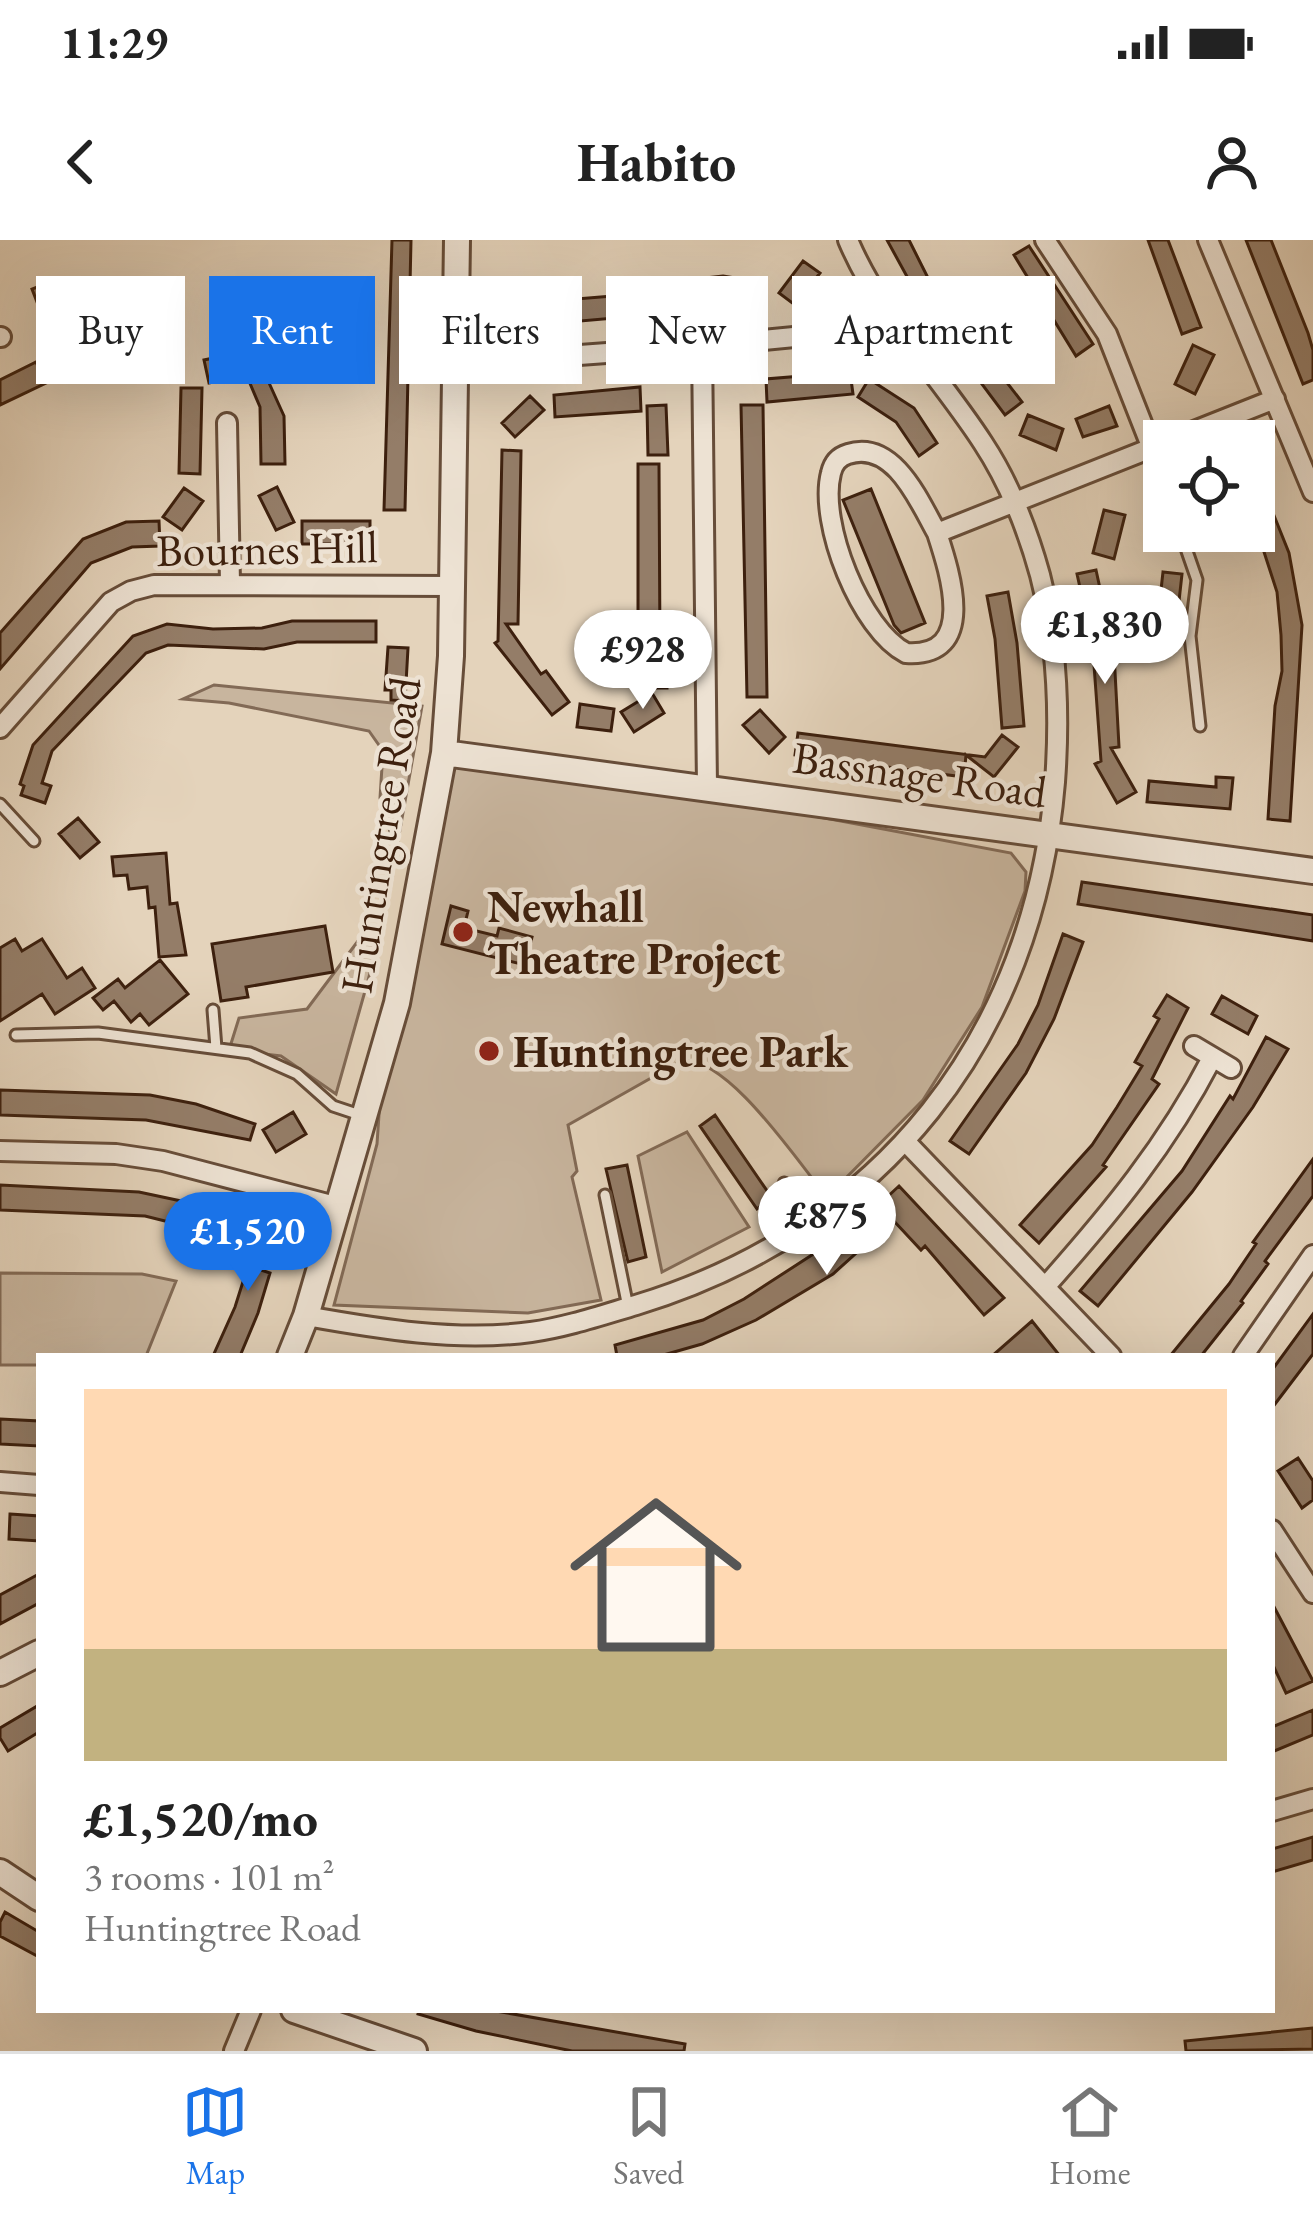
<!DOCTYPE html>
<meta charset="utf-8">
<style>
body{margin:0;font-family:"EB Garamond",serif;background:#f2f2f2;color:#222;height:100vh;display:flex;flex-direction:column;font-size:45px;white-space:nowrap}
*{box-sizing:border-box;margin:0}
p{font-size:39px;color:#767676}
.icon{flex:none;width:66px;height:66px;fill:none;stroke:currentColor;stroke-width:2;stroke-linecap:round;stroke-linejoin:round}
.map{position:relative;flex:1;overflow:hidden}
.panel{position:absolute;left:36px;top:1113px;width:1239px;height:660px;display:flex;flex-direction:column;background:#fff;border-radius:0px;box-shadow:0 12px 48px #0002}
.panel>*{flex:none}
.guide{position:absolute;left:36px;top:36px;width:1242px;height:108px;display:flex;gap:24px}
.fabs{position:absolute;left:1143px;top:180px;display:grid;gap:24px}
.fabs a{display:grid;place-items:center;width:132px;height:132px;border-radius:0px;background:#fff;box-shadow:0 12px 48px #0002;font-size:60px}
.price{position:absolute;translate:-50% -102px;padding:0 27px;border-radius:42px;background:#fff;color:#222;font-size:39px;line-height:78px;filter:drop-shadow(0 3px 6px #0008)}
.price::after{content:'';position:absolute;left:50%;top:72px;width:36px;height:27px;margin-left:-18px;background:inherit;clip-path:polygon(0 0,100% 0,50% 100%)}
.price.current{background:#1a73e8;color:#fff}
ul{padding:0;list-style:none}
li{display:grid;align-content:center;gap:24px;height:636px;padding:0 48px}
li+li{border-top:3px solid #e0e0e0}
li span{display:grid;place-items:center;height:372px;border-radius:0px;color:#555}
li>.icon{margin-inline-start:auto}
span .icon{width:216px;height:216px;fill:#fffc;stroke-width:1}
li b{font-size:51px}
.chip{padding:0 42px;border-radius:0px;background:#fff;box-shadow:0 12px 48px #0002;font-size:42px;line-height:108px}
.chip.current{background:#1a73e8;color:#fff}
.status{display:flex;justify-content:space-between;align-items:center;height:84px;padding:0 60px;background:#fff;direction:ltr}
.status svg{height:33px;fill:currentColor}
header{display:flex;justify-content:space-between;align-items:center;height:156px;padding:0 48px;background:#fff;font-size:54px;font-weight:700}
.menu{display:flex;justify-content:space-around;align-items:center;height:168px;border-top:3px solid #e0e0e0;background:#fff;font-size:33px;color:#767676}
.menu a{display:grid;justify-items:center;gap:6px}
.menu .current{color:#1a73e8}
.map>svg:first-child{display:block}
.green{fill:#c8b59e;stroke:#826a56;stroke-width:3}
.building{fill:#947d68;stroke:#3d200e;stroke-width:3}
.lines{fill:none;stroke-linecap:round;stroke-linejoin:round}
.service-casing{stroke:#674d39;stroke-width:15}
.minor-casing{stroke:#674d39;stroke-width:24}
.tertiary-casing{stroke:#674d39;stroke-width:30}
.service{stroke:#ede2d3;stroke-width:9}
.minor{stroke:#ede2d3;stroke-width:18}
.tertiary{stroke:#ede2d3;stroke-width:24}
.poi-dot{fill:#8f2418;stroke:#ede2d3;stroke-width:4.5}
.labels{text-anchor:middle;stroke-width:9;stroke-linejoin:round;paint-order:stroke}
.street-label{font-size:45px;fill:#3d200e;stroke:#ede2d3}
.poi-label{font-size:45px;font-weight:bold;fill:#3d200e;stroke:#ede2d3;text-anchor:start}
</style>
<div class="status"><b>11:29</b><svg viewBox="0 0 49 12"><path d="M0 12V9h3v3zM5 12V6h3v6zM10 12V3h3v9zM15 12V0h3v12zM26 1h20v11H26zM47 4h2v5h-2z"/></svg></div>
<header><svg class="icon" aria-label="back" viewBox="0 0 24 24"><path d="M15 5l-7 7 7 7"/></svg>Habito<svg class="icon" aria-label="person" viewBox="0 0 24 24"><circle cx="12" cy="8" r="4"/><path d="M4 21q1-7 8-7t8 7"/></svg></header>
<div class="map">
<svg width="1313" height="1811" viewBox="0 0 1313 1811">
<rect width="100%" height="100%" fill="#e4d3bb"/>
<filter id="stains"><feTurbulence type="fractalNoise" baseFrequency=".00167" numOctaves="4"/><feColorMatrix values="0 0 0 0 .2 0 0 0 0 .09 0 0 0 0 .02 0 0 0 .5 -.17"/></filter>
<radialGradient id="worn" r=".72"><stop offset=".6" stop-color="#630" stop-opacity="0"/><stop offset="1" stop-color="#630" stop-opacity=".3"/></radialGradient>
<path class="green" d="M214 445 422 466 396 612 380 558 383 511 369 491 229 463 183 459Z
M447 521 703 555 1011 613 1026 632 1025 651 982 767 923 860 827 957C796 920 730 819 683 820L568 885 577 931 572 937 601 1060 528 1073 334 1065 377 904 381 845Z
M361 697 378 705 336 854 281 816 229 810 239 778 307 769Z
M687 892 749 987 662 1032 638 916Z
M0 1033 142 1034 176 1041 146 1116H39V1125H0Z"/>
<path class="building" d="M392 0H411L405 270H384Z
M887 0H909L932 46 1022 162 1005 175 922 64Z
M1148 0H1168L1201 87 1182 94Z
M1246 0H1271L1308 93 1313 110V140L1303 144Z
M1029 6 1093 104 1076 116 1014 15Z
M803 21 820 33 795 65 779 53Z
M723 36 765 43 761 67 716 60 686 63 649 75 558 83 556 64 526 86 504 55 524 40 540 62 637 54 678 41Z
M50 42 58 64 70 60 77 78 71 80 65 125 45 123 49 93 32 49Z
M1193 105 1214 115 1195 154 1175 144Z
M242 112 247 135 209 143 204 120Z
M36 122 46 143 0 165V140Z
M850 132 853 154 767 162 766 139Z
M265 134 284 176 285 224H261L260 167 249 141Z
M869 139 914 168 937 203 919 216 896 182 858 157Z
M640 147 641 171 555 177 554 155Z
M181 148H202L200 234 179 233Z
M530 156 544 170 515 197 502 183Z
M666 165 668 215H648L647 166Z
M741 165H763L767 457H747Z
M1109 166 1117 186 1083 197 1076 179Z
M1028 175 1063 189 1056 210 1020 195Z
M502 210 521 211 518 384H506L541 434 546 431 569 462 552 475 495 403 498 401Z
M638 224H659L660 408H667V448H646L647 400H638Z
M277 247 294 282 276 290 259 256Z
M184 248 203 261 182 290 163 277Z
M871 249 925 383 901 393 894 385 843 260Z
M1104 270 1125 275 1114 319 1093 313Z
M1273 273 1289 313 1302 385 1290 581 1268 579 1275 466 1282 431 1281 395 1277 352 1254 281Z
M159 281 160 306 132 307 91 323 0 429V393L83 299 126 282Z
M302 281H370V304H302Z
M1096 330 1114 413 1119 507 1111 508 1136 552 1117 563 1095 524 1101 521 1094 425H1097L1077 334Z
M1163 332 1182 334 1177 379 1158 377Z
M1008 352 1017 403 1024 486 1002 488 995 399 987 356Z
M292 381H376V402H297L264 409 168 405 146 413 52 511 42 543 51 546 45 563 21 555 24 546 20 544 33 505 133 396 167 384 213 389 262 388Z
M388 407 408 408 405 461 391 460V450H385Z
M652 453 664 473 634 492 621 472Z
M580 464 614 469 611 491 577 487Z
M760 470 785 497 769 513 743 485Z
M798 493 985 517 1002 495 1018 507 994 537 966 515 964 537 795 515Z
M1216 537 1233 538 1230 569 1147 562 1149 541 1216 547Z
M78 578 99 602 80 618 59 594Z
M166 613 170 664 177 663 186 715 159 717 155 667 149 668 147 647 129 649 127 635 114 636 112 617Z
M1082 642 1313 675V701L1078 664Z
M451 666 468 671 464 688 497 696 499 688 532 697 525 725 442 704Z
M325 686 333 732 246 747 248 757 221 761 212 704Z
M1063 694 1083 702 1054 779 1026 833 969 914 950 901 1018 804 1038 765Z
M15 699 22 711 42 699 67 738 82 728 95 748 55 774 42 754 0 781V708Z
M160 720 188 754 149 785 140 774 131 782 114 761 103 770 93 758 118 739 125 748Z
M1167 755 1188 768 1152 839 1159 844 1103 925 1106 927 1039 1003 1020 985 1092 905 1117 867 1142 826 1135 822 1159 779 1154 776Z
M1222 756 1257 776 1248 794 1212 774Z
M1266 797 1288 809 1253 867 1192 952 1098 1066 1080 1051 1182 931 1230 856 1233 859Z
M0 850 150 855 196 864 255 884 250 900 146 880 0 875Z
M293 872 306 894 276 912 263 890Z
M715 875 772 958 757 969 700 886Z
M1313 919V956L1265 1021 1268 1024 1241 1061 1243 1063 1201 1116H1170L1229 1044 1256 1004 1253 1002Z
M627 925 646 1017 628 1022 606 929Z
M0 945 139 952 228 971 221 995 145 976 0 970Z
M899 946 1004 1058 984 1075 925 1006 921 1010 893 980 833 1034 756 1080 702 1104 660 1116H617L615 1105 703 1080 744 1059 855 987Z
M261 979 279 1008 249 1026 270 1033 258 1073 240 1116H213L235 1067 253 1010 242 992Z
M1313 1074V1114L1272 1168V1130Z
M1032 1081 1060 1116H992Z
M0 1179 39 1181V1206L0 1204Z
M1298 1218 1313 1241V1260L1302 1268 1278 1231Z
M10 1274 39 1276V1301L9 1299Z
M39 1334V1363L0 1384V1355Z
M1272 1363 1313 1441 1286 1453 1272 1423Z
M39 1465V1492L8 1511 0 1498V1488Z
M1313 1470V1495L1272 1512V1487Z
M1313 1597V1620L1272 1632V1609Z
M5 1672 39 1692V1717L0 1696V1682Z
M419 1770H490L685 1804 684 1811H572L476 1791 418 1774Z
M1313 1788V1809L1186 1811 1185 1801Z"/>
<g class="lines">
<g class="service-casing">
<path id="service" d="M1152 210 1164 244
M1180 291 1197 340 1190 396 1200 486
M0 564 34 601
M213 770 216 808
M16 795 98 793 250 813 297 834 333 866 363 876
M784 943 813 979
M605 955 628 1067"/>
</g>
<g class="minor-casing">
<path id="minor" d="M1045 0 1107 94 1151 206
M1208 0 1313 252
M0 97H1
M702 106 707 547
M456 124 702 106 897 87
M227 183 230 343
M937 293C920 263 894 199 848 214 838 217 833 224 831 233 818 283 861 390 906 413 978 418 950 333 937 293L1275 159
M0 488 111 362 131 351 154 345 452 346
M1194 806 1231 828
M905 901 1111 1116
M0 911 116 914 163 921 339 967
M1045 1047C1110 974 1167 905 1212 818
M306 1076C379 1089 457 1102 531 1092 567 1087 602 1075 636 1065 883 990 1034 797 1055 542 1060 474 1057 402 1040 335 1027 288 1010 244 983 203 939 135 880 76 848 0
M1243 1116 1313 1015
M0 1242 39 1245
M1272 1290 1313 1353
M1272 1571 1313 1559
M234 1811 251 1770"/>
</g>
<g class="tertiary-casing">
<path id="tertiary" d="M444 513 1313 631
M290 1116 306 1076 397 763 444 513 451 416 457 0
M0 1433 39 1413
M0 1632 39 1658
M294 1770 414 1811"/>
</g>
<use href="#service" class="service"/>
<use href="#minor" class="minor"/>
<use href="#tertiary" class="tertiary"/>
</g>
<g class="poi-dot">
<circle cx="463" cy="692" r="12"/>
<circle cx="489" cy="811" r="12"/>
</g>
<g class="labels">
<g class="street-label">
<text transform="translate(267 308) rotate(-1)" y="16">Bournes Hill</text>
<text transform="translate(920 534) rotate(8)" y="16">Bassnage Road</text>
<text transform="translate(380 595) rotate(-81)" y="16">Huntingtree Road</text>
</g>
<g class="poi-label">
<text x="487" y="682">Newhall<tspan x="487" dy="52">Theatre Project</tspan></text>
<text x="513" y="827">Huntingtree Park</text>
</g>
</g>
<rect width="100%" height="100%" filter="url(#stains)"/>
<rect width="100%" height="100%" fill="url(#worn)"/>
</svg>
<div class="fabs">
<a><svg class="icon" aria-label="locate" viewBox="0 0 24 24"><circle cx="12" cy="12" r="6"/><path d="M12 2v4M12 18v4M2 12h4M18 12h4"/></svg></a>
</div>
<b class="price" style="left:1105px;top:447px">£1,830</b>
<b class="price" style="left:643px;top:472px">£928</b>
<b class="price" style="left:827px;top:1038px">£875</b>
<b class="price current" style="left:248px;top:1054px">£1,520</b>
<div class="guide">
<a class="chip">Buy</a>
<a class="chip current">Rent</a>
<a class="chip">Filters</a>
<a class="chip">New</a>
<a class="chip">Apartment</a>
</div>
<section class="panel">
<ul>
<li><span style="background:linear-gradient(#ffd9b3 70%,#c2b280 0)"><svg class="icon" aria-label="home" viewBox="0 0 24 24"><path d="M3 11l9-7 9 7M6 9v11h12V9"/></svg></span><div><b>£1,520/mo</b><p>3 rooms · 101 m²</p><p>Huntingtree Road</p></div></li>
</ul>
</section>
</div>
<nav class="menu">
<a class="current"><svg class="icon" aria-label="map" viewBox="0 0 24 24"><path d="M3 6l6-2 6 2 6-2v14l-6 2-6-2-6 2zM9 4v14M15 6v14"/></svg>Map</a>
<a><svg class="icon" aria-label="saved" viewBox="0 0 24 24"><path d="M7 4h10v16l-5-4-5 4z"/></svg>Saved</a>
<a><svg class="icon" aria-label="home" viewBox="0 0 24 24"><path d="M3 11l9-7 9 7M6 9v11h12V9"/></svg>Home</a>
</nav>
